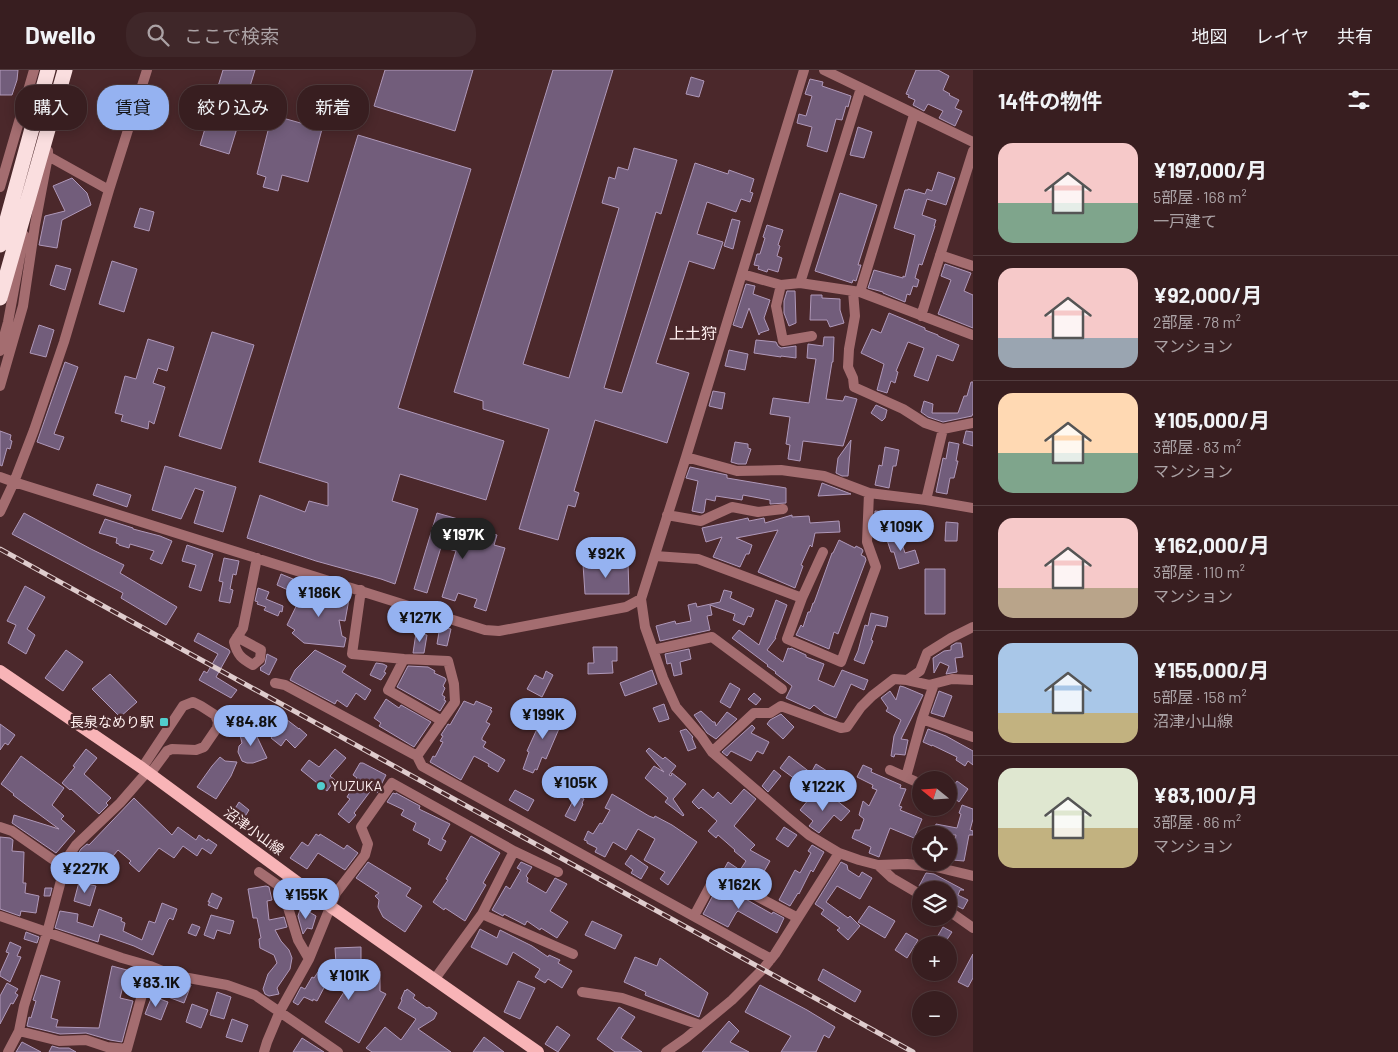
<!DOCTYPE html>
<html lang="ja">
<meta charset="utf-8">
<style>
body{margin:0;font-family:Barlow,"Noto Sans JP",sans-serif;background:#3f2729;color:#f1f3f6;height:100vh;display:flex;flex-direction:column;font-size:19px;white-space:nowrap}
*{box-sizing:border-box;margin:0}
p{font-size:16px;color:#aba2a5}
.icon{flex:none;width:28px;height:28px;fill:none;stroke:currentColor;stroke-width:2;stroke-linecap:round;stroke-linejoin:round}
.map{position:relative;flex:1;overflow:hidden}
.sheet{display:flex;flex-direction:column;background:#381e20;width:425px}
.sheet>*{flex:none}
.banner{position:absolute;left:15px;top:15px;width:475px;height:45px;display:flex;gap:10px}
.needle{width:32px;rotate:288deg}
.controls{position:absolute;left:912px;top:701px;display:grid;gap:10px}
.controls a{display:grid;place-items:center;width:45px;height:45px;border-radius:50%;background:#381e20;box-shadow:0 2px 12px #0003,0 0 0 1px #523c3e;font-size:25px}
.price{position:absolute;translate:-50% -42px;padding:0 11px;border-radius:18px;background:#95b2f1;color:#111;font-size:16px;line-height:32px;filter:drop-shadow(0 1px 2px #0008)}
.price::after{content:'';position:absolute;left:50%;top:30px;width:15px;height:11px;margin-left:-8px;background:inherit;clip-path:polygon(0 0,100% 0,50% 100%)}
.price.on{background:#222;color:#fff}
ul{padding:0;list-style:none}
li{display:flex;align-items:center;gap:15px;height:125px;padding:0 25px}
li+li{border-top:1px solid #523c3e}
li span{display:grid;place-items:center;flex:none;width:140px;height:100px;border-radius:15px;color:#555}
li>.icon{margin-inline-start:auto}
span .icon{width:60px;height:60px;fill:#fffc;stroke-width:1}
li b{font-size:21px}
h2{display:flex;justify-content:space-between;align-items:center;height:60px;padding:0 25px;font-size:21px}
.pill{padding:0 18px;border-radius:20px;background:#381e20;box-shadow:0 2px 12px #0003,0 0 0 1px #523c3e;font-size:18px;line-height:45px}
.pill.on{background:#95b2f1;color:#111}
header{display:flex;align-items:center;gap:30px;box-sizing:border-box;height:70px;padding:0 25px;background:#381e20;border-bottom:1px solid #523c3e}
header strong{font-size:24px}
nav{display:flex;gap:28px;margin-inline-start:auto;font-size:18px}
.search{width:350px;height:45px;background:#3f2729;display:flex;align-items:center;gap:12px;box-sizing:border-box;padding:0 18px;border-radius:20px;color:#aba2a5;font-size:19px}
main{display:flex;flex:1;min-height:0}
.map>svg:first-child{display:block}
.building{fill:#725d7b;stroke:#af98b9}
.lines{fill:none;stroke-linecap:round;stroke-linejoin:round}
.minor{stroke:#a46d70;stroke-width:10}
.major{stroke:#f8b4b7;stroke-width:12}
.highway{stroke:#fadedf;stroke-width:15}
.rail-casing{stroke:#dfcccd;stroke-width:5}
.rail{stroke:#4b282b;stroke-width:3;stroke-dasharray:9;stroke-linecap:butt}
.poi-dot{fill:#52cdcd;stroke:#4b282b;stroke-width:2}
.labels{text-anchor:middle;stroke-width:5;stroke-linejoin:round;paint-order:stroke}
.poi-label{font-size:14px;fill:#fff0f0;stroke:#4b282b;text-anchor:end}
.street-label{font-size:14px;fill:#fff0f0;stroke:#4b282b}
.quarter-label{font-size:16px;fill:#fff0f0;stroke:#4b282b}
</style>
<header>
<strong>Dwello</strong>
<div class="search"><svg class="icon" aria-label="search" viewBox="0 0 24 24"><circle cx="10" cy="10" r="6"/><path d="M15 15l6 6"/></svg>ここで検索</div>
<nav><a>地図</a><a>レイヤ</a><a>共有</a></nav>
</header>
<main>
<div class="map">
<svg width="973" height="982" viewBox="0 0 973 982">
<rect width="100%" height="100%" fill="#4b282b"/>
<path class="building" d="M0 0H18L17 10 12 25H0Z
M223 0H255L229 84 200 75Z
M385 0H473L455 61 374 36Z
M553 0H613L523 294 569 308 619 138 602 133 609 107 615 109 618 97 628 100 634 78 677 90 661 144 656 142 604 318 622 323 695 93 728 104 729 100 754 109 750 122 753 123 750 132 741 129 736 142 707 132 697 164 723 172 714 199 689 191 656 293 689 303 667 373 595 350 574 421 579 423 575 437 568 435 558 470 519 459 549 359 483 339V331L454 322Z
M916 0H938L949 6 943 20 950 24 949 25 959 30 955 38 962 41 955 56 939 48 943 41 928 34 924 41 913 35 915 30 908 27 909 25 906 24Z
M691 7 704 11 699 27 686 24Z
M810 9 823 12 822 16 851 26 848 37 846 36 842 50 836 49 827 82 807 76 812 57 797 53 799 44 806 46 812 26 805 24Z
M272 45 322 59 308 112 282 105 278 121 263 117 266 107 257 104Z
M858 57 872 62 864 88 850 85Z
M358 65 471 99 398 338 504 371 486 430 400 404 392 431 418 439 395 514 381 509 316 491 247 468 260 425 305 442 309 431 328 436V413L259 392Z
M938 102 955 108 946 135 927 129 922 145 936 150 934 156H935L922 195 919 194 915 208 919 210 917 217 913 216 910 225 907 224 905 232 883 223V222L868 218 874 200 903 208V206L905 207 915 165 894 158 905 120H908V119L925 124 927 119 932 121Z
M72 108 87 123 91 135 62 150 57 178 39 175 45 146 65 141 53 116Z
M840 123 877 135 858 195H861L856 211 853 210 852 213 815 201Z
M140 138 154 142 149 161 134 157Z
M732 149 740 151 733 179 724 176Z
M767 155 783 160 778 175 780 176 777 186 782 188 778 202 768 199 767 202 758 199 759 196 754 195 757 184H760L765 168 763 167Z
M112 191 137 199 124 242 99 234Z
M945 194 971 203 964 221 973 225V258L938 244 951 210 941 206Z
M56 195 71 199 65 220 50 215Z
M746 214 755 216 753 224 770 230 764 248 769 260 760 263 759 265 749 238 742 258 733 255Z
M787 221H795L796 253 789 256 784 243V231Z
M811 225H822V228L840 229V240L844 253 830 257 827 250H810Z
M889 243 925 258V260L938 265V266L959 275 953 291 937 285 928 311 914 306 924 278 908 272 896 301 898 302 895 313 891 311 887 323 877 320 884 294 861 283 872 259 881 263Z
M39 255 54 260 46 287 30 283Z
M212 262 254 275 221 379 179 366Z
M824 267H834L833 292H832L826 329 843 331 845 326 857 329 843 376 803 371 800 391 788 389 790 375 786 374 790 347 770 344 773 328 809 333 816 289 807 288 808 274 823 276Z
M148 269 174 277 167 301 158 298 153 313 165 317 154 354 149 351 148 359 121 351 123 345 115 343 125 306 136 309Z
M756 270 776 272 778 276 781 278 796 276V288L781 286V287L754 283Z
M729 280 748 284 745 300 725 296Z
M65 292 78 297 54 364 64 367 59 380 37 372Z
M971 312H973V343L972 346 943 352 928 347 921 342 924 331 933 334 932 343H958L964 326H967Z
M713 321 725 323 722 339 709 336Z
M876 335 887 340 885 348 882 351 871 343Z
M0 361 11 365 10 370 12 371 10 379 7 378 2 396 0 395Z
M966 361 973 362V376L963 373Z
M851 370 848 406H842L836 403 838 388Z
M735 372 748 374V378L751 379 746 394H738L731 392Z
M949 372 959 374 956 391H958L954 408H950L947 424 936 422 943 388 946 389Z
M885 377 899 380 896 396H893L889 418 875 415 879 395 882 396Z
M165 396 236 417 223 462 194 453 204 421 195 418 181 449 152 440Z
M690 397 727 405V408L786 418V433L770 434V430L743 425 742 430 716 426 715 431 706 429 704 442 702 443 692 441 698 411 686 408Z
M822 413 830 416 851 424 818 426Z
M97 414 131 425 127 437 93 425Z
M875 441 884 442 883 457H875Z
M24 443 91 479 124 495 120 503 177 537 166 555 121 528 123 523 12 464Z
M437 443 479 455 477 459 497 465 494 475 505 478 486 541 474 537 477 529 458 523 455 531 442 527 456 481 441 477 427 523 414 519Z
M792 445V447L809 446 810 453 839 451 840 462 815 463 812 477 810 475 801 495 803 496 795 518 758 502 778 460 736 468 752 475 749 484H746L740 497 713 487 722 467 706 472 702 458 748 448 749 451 764 448 765 453Z
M105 449 133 458V459L160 466 172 471 162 494 150 489 154 481 130 474 129 478 119 475V474L116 473 117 468 99 463Z
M946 452 958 453 957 471H945Z
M894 458 900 474H902L905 483 915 480 919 493 899 499 894 482H891L887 470 891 469 888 460Z
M839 470 855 478 856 476 862 479 863 481 861 485 865 487 866 490 838 564 834 562 829 579 796 565 801 555 803 557 808 542H810L813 533H814L832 483H833Z
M187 475 213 484 201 521 189 517 196 495 182 491Z
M224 488 239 491 236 505 233 504 230 519 233 520 230 533 219 531 223 512 219 511Z
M603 493V495L628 493 629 524H585L583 494Z
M925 499H945V544H925Z
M281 504 293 509 288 520 277 515Z
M25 516 45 527 27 559 35 565 26 584 8 573 16 555 7 551Z
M306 516 331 521 330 526 349 529 345 551 339 550 342 566 346 568 344 577 304 573 292 563 295 560 287 555Z
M258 518 269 522 266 529 283 536 282 542 280 541 278 546 264 540 266 537 257 534 258 532 255 531Z
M724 520 732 522 730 528 754 539 751 547 748 546 744 555 733 550 735 544 710 535 712 545 707 546 710 560 660 571 656 556 675 551 676 554 691 551 688 535 696 533 697 537 720 532Z
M776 530 787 535 775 568H776L767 580 783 592 788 578 790 579 791 578 806 585V587L824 594 818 610 834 617 842 600 868 610 864 620 851 614 836 648 824 643 814 635 810 639 786 628 792 616 775 603 776 602 767 596 768 595 732 568 739 560 759 575Z
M871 543 888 547 886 557 876 555 871 570 873 571 864 594 854 590 858 581 865 555 868 556Z
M440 556 451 559 447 576 437 574Z
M198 563 229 580 230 582 216 607 237 620 231 628 199 610 204 601 207 603 218 584 194 571Z
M416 563 427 565 424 583H413Z
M956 573H961L963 587 955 588 957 602 946 604 949 596 940 592 934 603 933 588 944 581 951 580V576Z
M593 577H617V591H612L613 603 588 604V593H594Z
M689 579 691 589 680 592 682 604 674 606 671 593 667 594 665 584Z
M66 580 83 592 63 621 45 608Z
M315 580 346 596 342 602 371 620 365 630 356 623 347 637 337 630 335 634 290 610 295 600Z
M267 584 277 589 269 605 260 600 261 599 260 598 265 594Z
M376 593 383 594 387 596 384 602 386 603 381 610 370 605Z
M408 596 428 597 435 601 434 603 445 608 446 610 443 616 445 618 442 625 445 627 444 630 446 631 440 641 397 617Z
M652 600 657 614 625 626 620 613Z
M546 601 553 605 542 627 527 619 535 605 543 609Z
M110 604 137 632 120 647 92 619Z
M730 613 740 619 730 638 720 632Z
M900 616 904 617 923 625 901 669 908 670 905 685 895 684 894 687 891 686 894 666 901 650 886 641 888 638 881 628 890 621 896 630Z
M939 621 952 626 944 647 931 643Z
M754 623 761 629 756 635 748 629Z
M386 629 399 638 401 635 431 652 414 677 379 656 381 653 374 648Z
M464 631 474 635 476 631 492 638 490 640 492 641 486 652 490 654 482 668V670L486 672 483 677 505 690 498 702 488 696 489 694 474 686 461 710 430 692 433 686 435 687 443 672 440 671 443 666 441 665 448 654 450 655Z
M664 634 669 649 659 652 653 638Z
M546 639 564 647 546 689 542 687 537 700 535 699 533 703 523 699 529 682 527 681Z
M701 641 713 652H715L716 656 727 642 737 649 716 669 707 663 694 645Z
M781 644 794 657 783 669 767 654 770 650Z
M286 649 299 659V658L307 665 295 678 286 669 281 676 271 668Z
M0 654 15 665 8 675 5 673 0 680Z
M251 654 267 688 253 693H247L242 691 238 682 239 676 242 673 240 665 242 662 243 658Z
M752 655 755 658 751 663 769 672 763 684 757 681 751 691 731 681 727 686 722 682Z
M686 659 693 667 692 668 696 678 688 681 680 661Z
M928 659 946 666 973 681V695L968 691 965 696 956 690 957 687 932 675V676L923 672Z
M649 678 663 689 665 687 676 696 669 705 671 706 672 703 686 714 673 729 684 745 683 746 665 732 668 728 645 708 654 696 664 702 646 681Z
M86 679 97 688 84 704 111 728 106 733 108 735 99 744 71 719 70 720 62 713 75 697 73 696Z
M335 679 346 688 330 706 335 710 327 721 301 700 309 690 319 697Z
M21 686 64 718 52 735 64 746 61 749 75 761 56 783 12 753 14 745 59 759 13 725 14 724 1 714Z
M789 686 811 703 816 694 827 701 824 707 821 706 808 724 796 715 799 712 780 698Z
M220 687 225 691 237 692 231 706 216 729 197 717 212 696Z
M360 693H363L386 705 380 717H381L377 723 372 719 354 743 356 745 349 753 338 744 350 729 347 727 350 722 349 719 357 708 353 705Z
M863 695 872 699 871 702 901 715 900 718 906 719 899 736 902 737 900 740 922 749 914 768 890 758 879 787 869 783 871 777 852 768 855 760H860L864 749 859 745 863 731 869 736 877 720 872 718 873 715 857 707Z
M774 700 781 706 768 722 762 716Z
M957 711 968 719 959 732 949 724V722Z
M703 719 713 728 718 722 731 734 744 719 756 729 734 756 755 775 750 780 770 791 758 812 739 802 736 808 723 801 728 792 740 800 746 791 734 781 735 780 718 765 716 768 708 761 717 751 701 737 699 739 692 732Z
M515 720 534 730 528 741 509 730Z
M393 723 396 724V723L420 736 419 739 450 754 442 769 446 771 441 781 428 774 430 769 413 760 416 753 401 745 404 740 387 732Z
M814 723 826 733 831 726 850 741 841 751 834 745 819 763 809 756 813 751 800 740Z
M612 724 649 746 654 748 655 746 672 755 697 772 668 815 660 809 665 802 644 790 655 769 638 759 626 780 613 772 605 787 595 782 597 778 587 773V771L584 770 588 761 593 764 600 753 602 754 610 740 605 738Z
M576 725 584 729 582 733 583 734 575 751 565 746Z
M134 728 172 765 178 757 196 770 199 765 207 771 208 769 217 775 211 784 202 778 197 786 183 776 174 788 159 778 139 802 129 793 131 791 118 780 103 798 90 787 86 791 78 784 81 779 87 774 89 775Z
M239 732 249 740 241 753 231 745Z
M962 735 973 739V749L970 760 973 761V765H969L964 791 952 790 956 765H933L936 754 957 758 961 744 959 743Z
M784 757 797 765 788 777 776 769Z
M316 764 319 766 320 764 344 779 347 775 358 783 345 800 318 783 307 799 290 788 302 772 308 776Z
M471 766 500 783 483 813 486 815 465 851 445 838 444 840 433 832 448 810 446 809Z
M0 767 10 768 13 770 12 781 24 782 23 813H26L25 823 39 826 36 843 21 841 20 846 0 839Z
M812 775 824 782 813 802 811 800 799 824 798 823 790 836 779 830 795 800 800 803 811 783 808 781Z
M631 785 648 797 641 809 631 803 633 800 625 794Z
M368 792 411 818 406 826 422 836 405 862 383 847 378 837 379 830 375 826 379 823 356 808Z
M521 792 532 797 526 806 528 808 527 812 546 823 555 808 567 814 550 841 568 852 557 868 541 858 540 860 527 851 525 855 504 844 503 846 492 840 506 816 510 819 521 800 517 798Z
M841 792 847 795 848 800 859 807 862 802 872 808 860 829 837 816 826 832 848 848 850 846 860 856 848 870 837 860 840 858 821 844 824 840 815 834Z
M926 803 934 804 964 820H960L958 825 968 830 963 839 949 832V820H926L919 816Z
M79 812 96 816 90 836 74 831Z
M719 814 772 844 773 842 784 848 777 863 738 841 736 843 728 857 703 844Z
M266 816 269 817 272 830 267 831 269 850 284 847 287 857 275 860 281 871 289 880 292 888 290 899 277 918 279 924 269 926 265 924 263 919 268 904 277 893 274 885 260 878 259 869 261 868 257 848H253L248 819Z
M45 818H52L50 826H44Z
M212 823 222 828 217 839 208 835 210 832H208Z
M162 833 177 839 173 850 170 848 168 850 153 885 134 876 100 864 98 872 55 858 60 841 78 844 77 852 93 857 99 839 122 848 121 851 125 853 123 861 142 870 149 851 155 853Z
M869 836 895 851 885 868 858 852Z
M301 837 316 846 312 859 307 858 303 864 298 846Z
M211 845 234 851 230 864 217 860 214 869 204 865Z
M592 851 622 865 615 879 585 865Z
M192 854 200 857 196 866 188 863Z
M943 857 952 862 944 874 936 869Z
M480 859 497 868 500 860 532 876 548 887 549 885 560 890 558 893 572 901 562 918 548 909 545 913 535 907 540 899 513 882 507 895 471 877Z
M26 862 39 867 37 873 24 869Z
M906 863 918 870 907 888 895 880Z
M10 872 21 877 17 886 21 887 10 912 0 906V903L9 883 6 882Z
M361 877V893L336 894 335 878Z
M973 884V908L968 917 958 912Z
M635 887 657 896 660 888 708 923 699 947 645 925 646 922 624 912Z
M112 896 127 900 120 928 133 931 122 972 110 970 86 963 60 964 27 956 29 947 31 948 36 931 33 930 41 905 60 911 51 948 58 950 56 957 99 958Z
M354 898 380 901V921L386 924 359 973 325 952 344 922 326 914 317 931 313 929V931L304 927 298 935 293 932 301 917 305 919 312 907 314 908 318 902 336 910V906L353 915Z
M823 899 861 921 855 932 818 910Z
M518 911 535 918 520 949 504 942Z
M174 912 191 915 184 933 168 927Z
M7 913 18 919 15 923 18 925 13 934 11 933 0 954V926Z
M760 915 807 940 835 957 829 968 824 965 816 982H781L791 966 745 942Z
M407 919 415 925 413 928 427 938 429 937 437 943 434 949 418 959 451 982H372L366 978 385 957 401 970 416 949 398 938 402 930 401 929 405 920 406 921Z
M217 922 231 927 224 949 210 945Z
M152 926 168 932 161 950 145 944Z
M192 934 208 940 201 958 186 952Z
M619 937 635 947 621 968 642 982H615L597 969Z
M232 949 248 955 242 972 226 967Z
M729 951 739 961 730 972 749 982H702Z
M557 956 570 965 558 982 545 974Z
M484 967 504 982H473Z
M302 968 324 982H293Z
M22 972 41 982H16Z
M52 976 59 978H69L76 982H49Z"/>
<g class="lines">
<path class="minor" d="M824 0 973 72
M0 117 34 0
M109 120 147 0
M940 185 973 196
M742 204 781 215 800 213 860 222 973 265
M800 213 861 18
M781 215 776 236 783 271 812 266
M853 221 855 246 849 279 848 297 853 308 854 317 903 339 925 353 943 359 973 353
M860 222 914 45
M921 246 973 81
M0 281 8 252 24 165
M0 316 23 236 35 155 48 86V81
M686 387 737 401 781 400 824 406 869 423 926 430 973 438
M0 407 14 412 34 360 64 272 109 120 48 86
M926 430 943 359
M0 442 14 412 485 560 499 561 626 537 641 529 686 387 804 0
M667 445 701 451 732 437 758 442 783 439
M823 482 802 528 787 569 841 592 876 497 867 472 869 423
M655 486 698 489 802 528
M361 520 352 584 404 589 448 591 454 614 455 632 417 686
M641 529 645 557 663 608 676 637 701 666 712 682 786 746 809 765 839 783 859 790 878 795 907 794 936 797 973 806
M237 567 261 580 260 589 253 595C242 589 237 585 234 572L243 558 257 488
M653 580 712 567 782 619
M404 589 388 620 442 651
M907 610 920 601 927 583 951 568 973 557
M275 613 285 615 417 686 422 696 771 889
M934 614 922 649 973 667
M712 682 754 643H770L781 636 841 658 847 657 861 637 872 626 894 609 907 610 929 615 952 609 973 610
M142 698 183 636 193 632 201 636 215 645 218 652 217 658 204 677 196 680 172 679 167 681 150 704
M890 700 921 714
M906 707 922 649
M0 757 12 761 55 791 67 788
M878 795 892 808 921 825
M259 802 282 818 298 870 309 889
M949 841 973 858
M482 844 573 884
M0 846 122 888 150 896 172 905 227 915 255 925 338 982
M694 846 716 805 798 848
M434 910 482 844 514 781
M582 922 622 928 700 955
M19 961 59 971 86 970 107 977 127 979 150 896
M8 982 19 961 24 936 47 863 67 788 76 775 120 733 147 702
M264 982 267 972 280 941 309 889 336 823 365 785 368 774 361 757 392 713 514 781 558 802
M666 982 686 968 732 930 763 899 775 884 839 783"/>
<path class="major" d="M0 601 142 698 331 837 538 982"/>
<path class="highway" d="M0 175 48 0
M0 228 65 0"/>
<g class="rail-casing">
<path id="rail" d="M0 479 913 982"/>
</g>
<use href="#rail" class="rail"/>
</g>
<g class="poi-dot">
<rect x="159" y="647" width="10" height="10" rx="2.5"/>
<circle cx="321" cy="716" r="5"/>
</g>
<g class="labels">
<g class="poi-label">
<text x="154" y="657">長泉なめり駅</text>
<text x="331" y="721" text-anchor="start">YUZUKA</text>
</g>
<g class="street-label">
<text transform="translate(254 761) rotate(36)" y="5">沼津小山線</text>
</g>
<g class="quarter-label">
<text x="693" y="269">上土狩</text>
</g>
</g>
</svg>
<div class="controls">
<a><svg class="needle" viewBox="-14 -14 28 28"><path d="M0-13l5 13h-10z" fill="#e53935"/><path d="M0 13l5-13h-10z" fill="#aba2a5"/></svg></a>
<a><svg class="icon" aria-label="locate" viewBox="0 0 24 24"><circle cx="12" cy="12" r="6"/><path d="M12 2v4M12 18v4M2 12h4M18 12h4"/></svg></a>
<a><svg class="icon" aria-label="layers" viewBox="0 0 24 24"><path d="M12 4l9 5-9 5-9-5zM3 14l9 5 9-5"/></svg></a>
<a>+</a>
<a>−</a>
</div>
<b class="price" style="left:901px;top:482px">¥109K</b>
<b class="price on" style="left:463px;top:490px">¥197K</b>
<b class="price" style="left:606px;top:509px">¥92K</b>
<b class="price" style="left:319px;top:548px">¥186K</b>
<b class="price" style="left:420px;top:573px">¥127K</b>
<b class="price" style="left:543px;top:670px">¥199K</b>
<b class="price" style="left:251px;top:677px">¥84.8K</b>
<b class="price" style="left:575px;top:738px">¥105K</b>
<b class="price" style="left:823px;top:742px">¥122K</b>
<b class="price" style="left:85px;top:824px">¥227K</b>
<b class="price" style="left:739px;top:840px">¥162K</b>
<b class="price" style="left:306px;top:850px">¥155K</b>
<b class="price" style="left:349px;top:931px">¥101K</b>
<b class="price" style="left:156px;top:938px">¥83.1K</b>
<div class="banner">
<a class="pill">購入</a>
<a class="pill on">賃貸</a>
<a class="pill">絞り込み</a>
<a class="pill">新着</a>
</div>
</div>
<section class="sheet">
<h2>14件の物件<svg class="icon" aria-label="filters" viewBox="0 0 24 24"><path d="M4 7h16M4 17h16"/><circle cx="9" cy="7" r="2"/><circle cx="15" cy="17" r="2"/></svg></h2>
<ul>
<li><span style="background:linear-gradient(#f6c9c9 60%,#7fa58c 0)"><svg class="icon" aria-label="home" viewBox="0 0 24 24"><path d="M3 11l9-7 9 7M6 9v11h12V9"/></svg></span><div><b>¥197,000/月</b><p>5部屋 · 168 m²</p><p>一戸建て</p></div></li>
<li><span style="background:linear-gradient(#f6c9c9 70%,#9aa5b1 0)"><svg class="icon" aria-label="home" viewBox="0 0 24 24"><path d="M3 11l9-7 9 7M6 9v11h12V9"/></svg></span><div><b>¥92,000/月</b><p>2部屋 · 78 m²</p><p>マンション</p></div></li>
<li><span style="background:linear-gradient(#ffd9b3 60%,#7fa58c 0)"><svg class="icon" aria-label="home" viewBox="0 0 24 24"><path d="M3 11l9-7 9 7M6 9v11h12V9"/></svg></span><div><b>¥105,000/月</b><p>3部屋 · 83 m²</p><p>マンション</p></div></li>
<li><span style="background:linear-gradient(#f6c9c9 70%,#b9a48a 0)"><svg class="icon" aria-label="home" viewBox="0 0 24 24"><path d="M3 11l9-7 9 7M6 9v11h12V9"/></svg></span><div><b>¥162,000/月</b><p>3部屋 · 110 m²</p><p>マンション</p></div></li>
<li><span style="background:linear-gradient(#a9c7e8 70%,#c2b280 0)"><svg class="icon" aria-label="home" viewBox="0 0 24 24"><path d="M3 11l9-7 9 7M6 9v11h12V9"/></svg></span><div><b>¥155,000/月</b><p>5部屋 · 158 m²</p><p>沼津小山線</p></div></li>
<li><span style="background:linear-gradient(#dfe7d0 60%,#c2b280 0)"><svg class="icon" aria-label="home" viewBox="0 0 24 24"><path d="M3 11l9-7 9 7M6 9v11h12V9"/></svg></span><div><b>¥83,100/月</b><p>3部屋 · 86 m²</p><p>マンション</p></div></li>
</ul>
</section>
</main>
